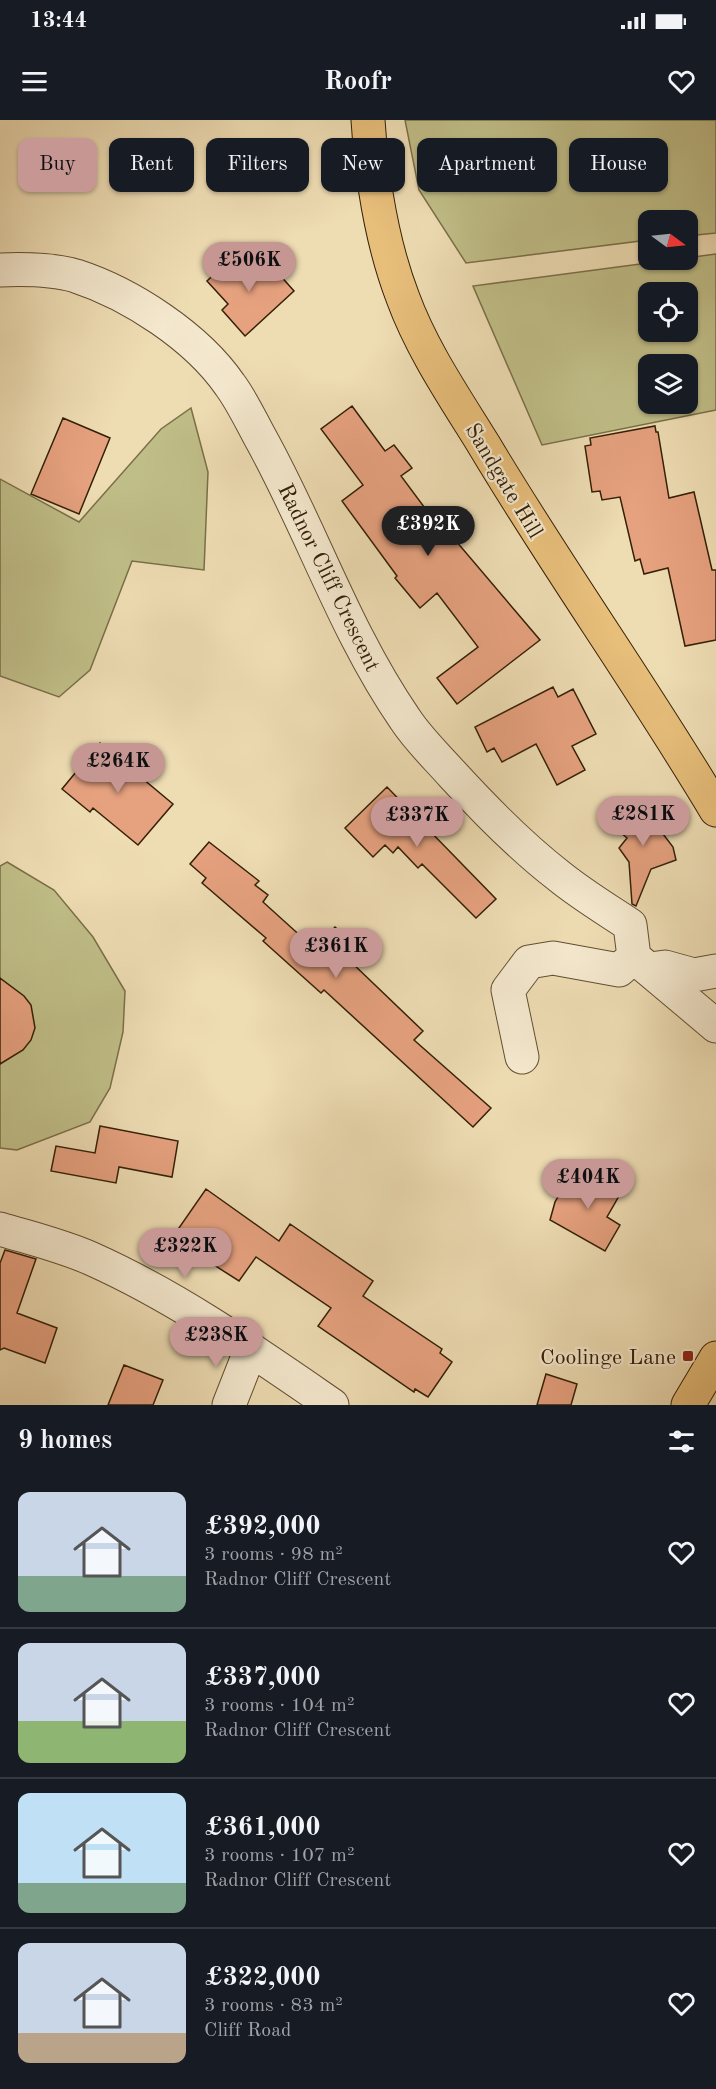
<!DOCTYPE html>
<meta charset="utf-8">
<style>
body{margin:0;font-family:"Old Standard TT",serif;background:#20242c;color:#f1f3f6;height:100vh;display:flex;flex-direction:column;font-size:22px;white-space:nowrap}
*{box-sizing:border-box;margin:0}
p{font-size:20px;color:#9ea1a6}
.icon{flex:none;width:33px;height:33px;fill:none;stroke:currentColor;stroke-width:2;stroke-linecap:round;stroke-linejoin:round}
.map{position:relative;height:1285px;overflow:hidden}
.sheet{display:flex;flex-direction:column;background:#171b24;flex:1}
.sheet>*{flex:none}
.guide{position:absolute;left:18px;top:18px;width:681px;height:54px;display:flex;gap:12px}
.needle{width:39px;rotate:105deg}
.controls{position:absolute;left:638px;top:90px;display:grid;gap:12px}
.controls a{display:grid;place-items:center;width:60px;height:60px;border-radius:12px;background:#171b24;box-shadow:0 2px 4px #0004;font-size:30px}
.price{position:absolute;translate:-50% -51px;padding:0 14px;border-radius:21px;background:#c59692;color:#111;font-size:20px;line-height:39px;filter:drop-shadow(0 2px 3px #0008)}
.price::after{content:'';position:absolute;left:50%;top:36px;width:18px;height:14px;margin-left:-9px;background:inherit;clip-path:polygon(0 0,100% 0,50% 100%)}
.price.selected{background:#222;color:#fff}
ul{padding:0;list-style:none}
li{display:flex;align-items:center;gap:18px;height:150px;padding:0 18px}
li+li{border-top:2px solid #363941}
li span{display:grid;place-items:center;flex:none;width:168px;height:120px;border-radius:12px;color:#555}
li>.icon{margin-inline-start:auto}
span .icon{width:72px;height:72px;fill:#fffc;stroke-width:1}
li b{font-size:26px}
h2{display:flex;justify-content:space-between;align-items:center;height:72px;padding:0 18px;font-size:26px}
.chip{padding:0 21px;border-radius:12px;background:#171b24;box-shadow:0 2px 4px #0004;font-size:21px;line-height:54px}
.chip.selected{background:#c59692;color:#111}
.status{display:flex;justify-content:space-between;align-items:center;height:42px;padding:0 30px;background:#171b24;direction:ltr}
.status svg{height:16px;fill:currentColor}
header{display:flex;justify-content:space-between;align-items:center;height:78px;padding:0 18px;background:#171b24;font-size:27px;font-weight:800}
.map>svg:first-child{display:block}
.green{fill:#c0be88;stroke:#7a6f48;stroke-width:1.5;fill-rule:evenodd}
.building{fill:#e6a17f;stroke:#332007;stroke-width:1.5}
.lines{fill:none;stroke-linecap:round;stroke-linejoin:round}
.minor-casing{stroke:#624f32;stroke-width:35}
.highway-casing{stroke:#332007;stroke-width:35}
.minor{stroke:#f4e8ce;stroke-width:33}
.highway{stroke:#e7be7a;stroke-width:33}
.poi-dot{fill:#8f2418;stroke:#f4e8ce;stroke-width:2}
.labels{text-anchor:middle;stroke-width:4.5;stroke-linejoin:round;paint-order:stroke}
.street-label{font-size:22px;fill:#332007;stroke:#f4e8ce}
.poi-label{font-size:22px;fill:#332007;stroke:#f4e8ce;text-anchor:end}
</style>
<div class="status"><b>13:44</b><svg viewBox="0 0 49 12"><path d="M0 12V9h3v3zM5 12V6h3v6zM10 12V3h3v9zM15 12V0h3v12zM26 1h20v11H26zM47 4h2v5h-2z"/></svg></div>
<header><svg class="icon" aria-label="menu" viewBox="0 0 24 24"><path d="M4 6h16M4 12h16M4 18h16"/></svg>Roofr<svg class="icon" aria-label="heart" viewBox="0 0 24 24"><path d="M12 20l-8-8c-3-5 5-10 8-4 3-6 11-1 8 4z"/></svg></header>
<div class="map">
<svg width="716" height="1285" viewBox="0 0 716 1285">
<rect width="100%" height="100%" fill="#eedcb3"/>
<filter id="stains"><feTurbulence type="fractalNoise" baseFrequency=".00333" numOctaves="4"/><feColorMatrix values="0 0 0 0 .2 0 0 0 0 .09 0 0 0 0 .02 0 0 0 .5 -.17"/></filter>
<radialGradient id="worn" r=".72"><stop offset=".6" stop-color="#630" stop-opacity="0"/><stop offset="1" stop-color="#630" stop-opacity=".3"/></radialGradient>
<path class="green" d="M405 0H716V113L687 116V100H648V120L466 143 419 70Z
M716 134V290L542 325 473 166ZM687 172V212H648V172ZM687 244V284H648V244Z
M191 288 208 352 204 450 132 441 90 550 59 577 0 556V359L79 402 161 309Z
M7 742 54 770 93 817 125 871 123 912 110 968 90 1002 17 1030 0 1028V746Z"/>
<path class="building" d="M236 133 258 157 271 145 294 171 245 216 222 190 228 184 207 161Z
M352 286 385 331 394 325 412 348 401 356 436 403 439 401 540 520 457 584 437 558 478 527 437 473 420 488 395 458 397 456 342 381 363 365 321 309Z
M63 298 110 318 79 394 31 374Z
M655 306 656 312H658L669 378 694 372 712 450H716V520L685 526 668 448 644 454 640 439 635 441 620 377 602 380 600 371 592 372 585 326 591 325 590 318Z
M553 567 558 577 573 569 596 614 572 626 585 650 557 665 536 624 502 642 494 628 487 632 475 607Z
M100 623 173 684 138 725 93 688 90 692 62 669Z
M387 667 496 779 476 798 422 744 418 748 398 727 393 733 385 725 373 737 345 708Z
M638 681 673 727 676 740 651 749 636 786 632 784 629 742 619 728 627 718 613 706Z
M209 722 259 761 255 765 268 775 263 782 315 829 335 807 360 830 350 841 423 911 414 920 491 988 473 1007 324 870 321 873 263 821 266 818 202 763 206 758 190 744Z
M0 858 24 876 31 885 35 908 31 920 23 930 0 944Z
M100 1006 178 1021 172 1057 119 1047 116 1063 51 1051 56 1026 95 1033Z
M595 1053 623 1069 607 1097 620 1105 605 1131 550 1100 555 1082 567 1061 581 1069 589 1055 592 1057Z
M206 1069 279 1121 290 1104 373 1161 363 1176 442 1229 440 1233 452 1242 428 1277 415 1269 414 1272 318 1206 331 1188 256 1137 239 1161 172 1118Z
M5 1130 36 1139 17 1193 57 1208 45 1243 4 1228 0 1230V1143Z
M124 1245 163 1260 153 1285H108Z
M546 1254 577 1264 571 1285H537Z"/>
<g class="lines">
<g class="minor-casing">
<path id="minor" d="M0 150C25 149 52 149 76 156 131 174 197 217 230 265 242 281 251 301 261 319 312 411 345 512 405 599 418 619 436 636 452 654 485 690 520 726 559 756 581 774 606 789 630 805L634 837 716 906
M650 849 665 847 694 855 716 851
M522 937 508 870 529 842 553 838 619 850 634 837
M0 1109C30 1118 63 1126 92 1139 177 1177 255 1232 332 1285
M229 1285 251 1229"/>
</g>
<g class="highway-casing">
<path id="highway" d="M368 0C372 60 381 121 403 178 422 230 455 278 484 325 558 449 642 566 716 690
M688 1285 716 1238"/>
</g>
<use href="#minor" class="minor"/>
<use href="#highway" class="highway"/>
</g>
<rect class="poi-dot" x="682" y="1230" width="12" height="12" rx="3"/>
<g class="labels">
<g class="street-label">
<text transform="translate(505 360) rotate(59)" y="8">Sandgate Hill</text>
<text transform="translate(330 457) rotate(64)" y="8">Radnor Cliff Crescent</text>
</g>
<g class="poi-label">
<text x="676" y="1244">Coolinge Lane</text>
</g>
</g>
<rect width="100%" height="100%" filter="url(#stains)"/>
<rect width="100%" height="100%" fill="url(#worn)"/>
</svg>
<div class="controls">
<a><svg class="needle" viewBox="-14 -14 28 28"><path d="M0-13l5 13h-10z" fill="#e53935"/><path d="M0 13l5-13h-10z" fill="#9ea1a6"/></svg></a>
<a><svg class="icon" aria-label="locate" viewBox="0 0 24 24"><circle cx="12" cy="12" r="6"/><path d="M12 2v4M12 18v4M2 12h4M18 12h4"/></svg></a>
<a><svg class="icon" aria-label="layers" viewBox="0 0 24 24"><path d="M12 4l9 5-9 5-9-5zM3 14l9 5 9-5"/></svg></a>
</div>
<b class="price" style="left:249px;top:173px">£506K</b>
<b class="price selected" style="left:428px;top:437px">£392K</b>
<b class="price" style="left:118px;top:674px">£264K</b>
<b class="price" style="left:643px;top:727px">£281K</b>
<b class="price" style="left:417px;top:728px">£337K</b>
<b class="price" style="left:336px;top:859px">£361K</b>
<b class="price" style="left:588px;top:1090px">£404K</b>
<b class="price" style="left:185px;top:1159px">£322K</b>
<b class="price" style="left:216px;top:1248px">£238K</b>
<div class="guide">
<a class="chip selected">Buy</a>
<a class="chip">Rent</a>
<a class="chip">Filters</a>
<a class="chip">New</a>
<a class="chip">Apartment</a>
<a class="chip">House</a>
</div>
</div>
<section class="sheet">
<h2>9 homes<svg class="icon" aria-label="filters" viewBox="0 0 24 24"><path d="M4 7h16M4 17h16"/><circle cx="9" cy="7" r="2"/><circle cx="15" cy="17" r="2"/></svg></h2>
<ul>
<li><span style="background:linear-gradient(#c9d6e8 70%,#7fa58c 0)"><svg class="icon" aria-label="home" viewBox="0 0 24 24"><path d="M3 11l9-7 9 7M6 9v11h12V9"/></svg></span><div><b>£392,000</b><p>3 rooms · 98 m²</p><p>Radnor Cliff Crescent</p></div><svg class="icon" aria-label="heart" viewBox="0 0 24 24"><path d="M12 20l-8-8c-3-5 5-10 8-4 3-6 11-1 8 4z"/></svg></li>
<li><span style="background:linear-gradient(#c9d6e8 65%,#8fb573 0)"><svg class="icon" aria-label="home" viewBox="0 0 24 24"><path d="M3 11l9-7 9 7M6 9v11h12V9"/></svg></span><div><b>£337,000</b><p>3 rooms · 104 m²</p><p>Radnor Cliff Crescent</p></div><svg class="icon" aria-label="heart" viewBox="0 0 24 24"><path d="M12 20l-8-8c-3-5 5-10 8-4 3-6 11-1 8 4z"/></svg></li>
<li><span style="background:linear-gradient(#bfe0f5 75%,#7fa58c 0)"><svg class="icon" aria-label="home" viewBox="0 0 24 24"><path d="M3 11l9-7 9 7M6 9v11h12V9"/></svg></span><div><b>£361,000</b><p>3 rooms · 107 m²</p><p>Radnor Cliff Crescent</p></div><svg class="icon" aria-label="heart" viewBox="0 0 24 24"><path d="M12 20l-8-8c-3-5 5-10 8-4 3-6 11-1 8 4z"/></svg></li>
<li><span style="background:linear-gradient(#c9d6e8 75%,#b9a48a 0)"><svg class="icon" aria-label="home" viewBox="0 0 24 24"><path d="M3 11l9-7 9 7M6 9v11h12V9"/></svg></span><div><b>£322,000</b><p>3 rooms · 83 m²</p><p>Cliff Road</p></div><svg class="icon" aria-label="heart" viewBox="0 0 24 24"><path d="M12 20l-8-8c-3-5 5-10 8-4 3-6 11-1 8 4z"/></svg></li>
</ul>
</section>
